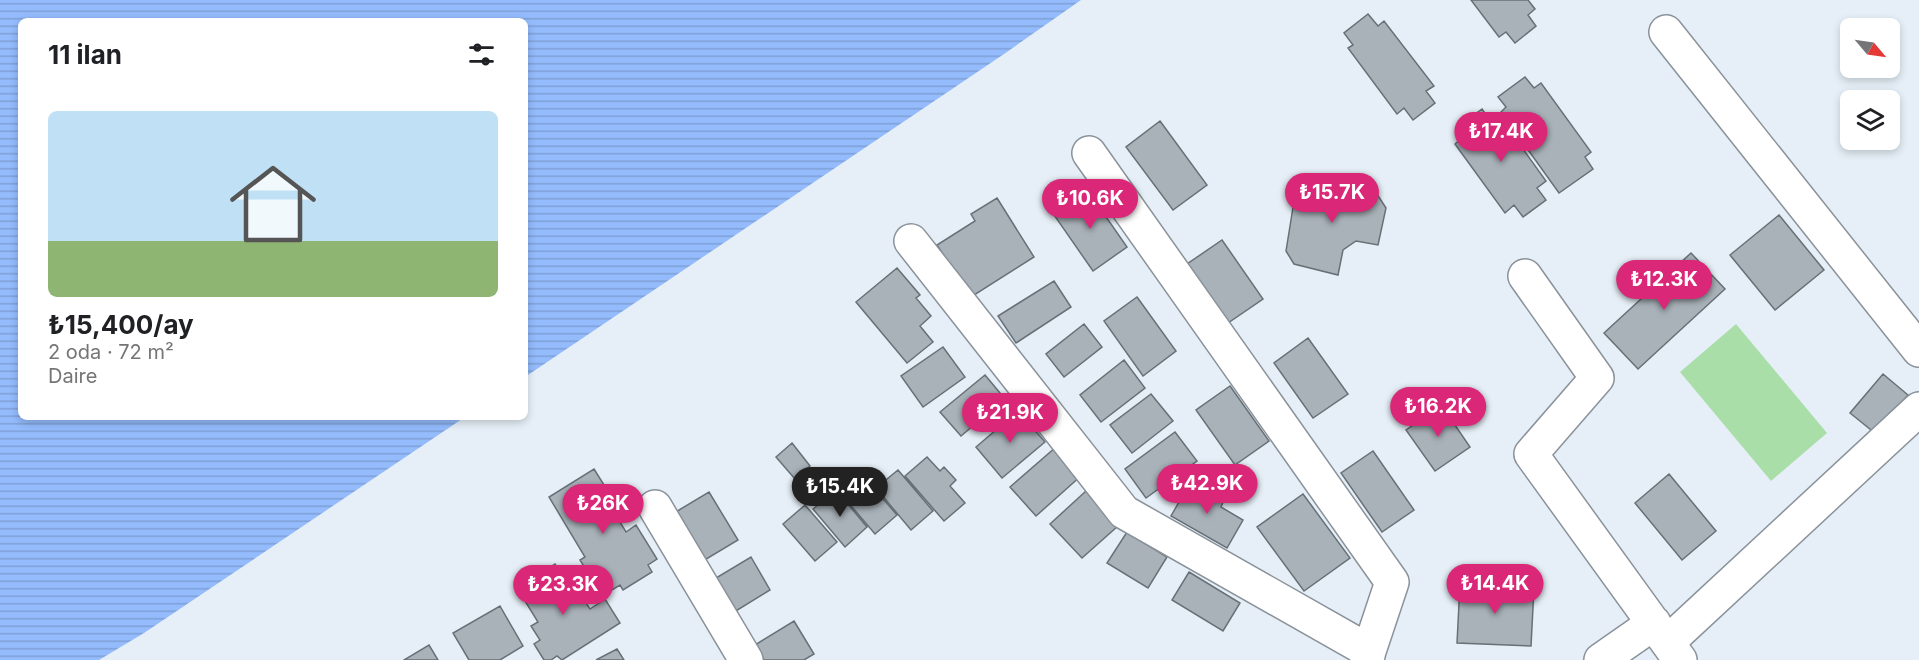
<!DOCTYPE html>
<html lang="tr">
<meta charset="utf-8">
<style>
body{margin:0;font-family:Inter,sans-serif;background:#f2f2f2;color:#202124;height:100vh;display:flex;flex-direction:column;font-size:22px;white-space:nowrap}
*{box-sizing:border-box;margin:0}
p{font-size:20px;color:#757577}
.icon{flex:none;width:33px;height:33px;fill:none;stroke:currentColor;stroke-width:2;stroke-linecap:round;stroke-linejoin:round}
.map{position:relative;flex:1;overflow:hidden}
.details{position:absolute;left:18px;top:18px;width:510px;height:402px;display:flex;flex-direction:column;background:#fff;border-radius:9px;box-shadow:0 3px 9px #0003}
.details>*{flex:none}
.needle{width:39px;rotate:119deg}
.fabs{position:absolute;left:1840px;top:18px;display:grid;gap:12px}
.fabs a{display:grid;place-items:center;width:60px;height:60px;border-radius:9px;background:#fff;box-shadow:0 3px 9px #0003;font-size:30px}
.price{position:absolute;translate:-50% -51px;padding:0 14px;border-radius:21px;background:#db2777;color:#fff;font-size:20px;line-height:39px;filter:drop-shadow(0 2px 3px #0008)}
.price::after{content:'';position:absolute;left:50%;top:36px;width:18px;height:14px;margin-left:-9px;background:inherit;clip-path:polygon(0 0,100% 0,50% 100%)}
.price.active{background:#222;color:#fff}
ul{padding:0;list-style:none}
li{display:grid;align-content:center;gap:12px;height:318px;padding:0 30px}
li span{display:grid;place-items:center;height:186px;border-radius:9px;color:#555}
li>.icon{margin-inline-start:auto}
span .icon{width:108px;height:108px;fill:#fffc;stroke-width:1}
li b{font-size:26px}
h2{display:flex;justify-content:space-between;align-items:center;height:72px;padding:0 30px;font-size:26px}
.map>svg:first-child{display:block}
.green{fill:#a9dea9}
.water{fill:url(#water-rules)}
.building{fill:#a9b2b9;stroke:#677076;stroke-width:1.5}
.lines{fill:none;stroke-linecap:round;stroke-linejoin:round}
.street-casing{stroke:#8a929a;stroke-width:36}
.street{stroke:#fff;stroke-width:33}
</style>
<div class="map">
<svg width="1919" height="660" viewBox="0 0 1919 660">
<defs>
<pattern id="water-rules" width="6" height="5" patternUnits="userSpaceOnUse" patternTransform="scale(1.5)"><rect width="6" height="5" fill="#94bbfc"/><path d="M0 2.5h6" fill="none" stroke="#7fa0d7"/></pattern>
</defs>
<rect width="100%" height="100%" fill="#e6eff7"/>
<path class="green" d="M1736 324 1827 433 1771 481 1680 372Z"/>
<path class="water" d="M0 0H1081L1004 54 525 377V21H21V417H465L144 633 99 660H0Z"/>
<path class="building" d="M1471 0H1528L1535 9 1528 15 1536 26 1515 43 1506 32 1499 37Z
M1368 14 1378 26 1384 21 1434 86 1426 91 1435 103 1413 120 1404 108 1397 114 1348 48 1353 45 1344 33Z
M1525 77 1534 88 1541 83 1591 152 1585 157 1593 169 1559 193 1501 112 1506 107 1498 97Z
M1482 109 1489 119 1497 113 1546 181 1537 188 1546 200 1523 217 1514 205 1505 213 1455 144 1463 137 1456 128Z
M1160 121 1207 185 1173 210 1126 147Z
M1319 179 1375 191 1386 208 1378 245 1356 241 1343 250 1338 275 1294 264 1286 251 1295 195Z
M1086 188 1127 247 1093 271 1052 212Z
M997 198 1034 257 971 297 937 245 975 221 971 214Z
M1779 215 1824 270 1775 310 1730 255Z
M1222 240 1263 299 1228 323 1187 264Z
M1691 253 1725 289 1638 369 1604 333Z
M897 268 920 295 916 298 931 316 920 326 933 342 907 363 856 302Z
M1054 281 1071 307 1016 343 998 316Z
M1137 297 1176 351 1143 376 1104 321Z
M1084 324 1102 347 1064 377 1046 354Z
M1308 338 1348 394 1313 418 1274 363Z
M943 347 965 377 923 407 901 376Z
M1124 360 1145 388 1101 422 1080 395Z
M1883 374 1908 395 1876 434 1850 413Z
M985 375 1005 399 961 436 940 412Z
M1230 386 1269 441 1235 465 1196 410Z
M1151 394 1173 421 1132 453 1110 425Z
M1442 406 1470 447 1435 471 1406 430Z
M1018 411 1045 442 1002 478 976 447Z
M1175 432 1197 461 1146 498 1125 469Z
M792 443 810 466 795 479 776 457Z
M1056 447 1082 475 1036 516 1010 487Z
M1373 451 1414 510 1382 532 1341 473Z
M927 457 940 471 944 467 956 480 950 486 965 503 944 521 905 476Z
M594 469 614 501 609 504 626 532 636 525 657 559 648 565 652 572 623 590 620 585 602 596 580 560 585 557 549 497Z
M898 470 933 511 911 530 876 488Z
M1669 474 1716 531 1682 560 1635 503Z
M864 477 897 515 875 534 842 495Z
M1191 481 1224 500 1221 507 1243 520 1227 548 1171 516Z
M836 490 867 527 845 547 813 509Z
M1086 491 1118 526 1082 558 1050 524Z
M709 492 738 540 698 564 669 516Z
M1303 494 1350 558 1304 591 1257 527Z
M805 505 837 542 815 561 783 524Z
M1127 532 1167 557 1148 588 1107 563Z
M751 557 770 590 731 614 711 581Z
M555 564 575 597 580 594 590 609 605 599 620 623 562 660 557 656 551 660H544L534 644 540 640 531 626 538 622 517 588Z
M1189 572 1240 603 1223 631 1172 600Z
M1460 584 1534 588 1531 646 1457 643Z
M500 606 523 646 500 660H469L453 633Z
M794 621 814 654 804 660H764L755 645Z
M429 645 438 660H404Z
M617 649 624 660H596Z"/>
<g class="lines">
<g class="street-casing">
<path id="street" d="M1666 32 1919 350
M1089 153 1392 582 1369 651
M911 241 1124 512 1369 651 1367 660
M1525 276 1597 378 1531 454 1680 660
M655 507 746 660
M1668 642 1919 409
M1601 660 1654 623"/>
</g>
<use href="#street" class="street"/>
</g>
</svg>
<div class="fabs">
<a><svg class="needle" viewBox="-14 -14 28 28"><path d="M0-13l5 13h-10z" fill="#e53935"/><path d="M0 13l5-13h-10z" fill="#757577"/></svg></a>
<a><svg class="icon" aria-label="layers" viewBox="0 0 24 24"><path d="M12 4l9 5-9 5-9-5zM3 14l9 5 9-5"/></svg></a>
</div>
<b class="price" style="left:1501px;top:163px">₺17.4K</b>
<b class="price" style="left:1332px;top:224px">₺15.7K</b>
<b class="price" style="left:1090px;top:230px">₺10.6K</b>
<b class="price" style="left:1664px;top:311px">₺12.3K</b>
<b class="price" style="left:1438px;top:438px">₺16.2K</b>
<b class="price" style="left:1010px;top:444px">₺21.9K</b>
<b class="price" style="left:1207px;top:515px">₺42.9K</b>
<b class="price active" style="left:840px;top:518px">₺15.4K</b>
<b class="price" style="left:603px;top:535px">₺26K</b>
<b class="price" style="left:1495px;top:615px">₺14.4K</b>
<b class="price" style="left:563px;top:616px">₺23.3K</b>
<section class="details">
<h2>11 ilan<svg class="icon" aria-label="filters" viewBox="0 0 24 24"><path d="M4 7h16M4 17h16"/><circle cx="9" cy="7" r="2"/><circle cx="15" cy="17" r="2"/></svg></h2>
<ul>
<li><span style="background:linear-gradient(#bfe0f5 70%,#8fb573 0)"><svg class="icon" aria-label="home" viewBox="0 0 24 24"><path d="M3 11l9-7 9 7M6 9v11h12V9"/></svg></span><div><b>₺15,400/ay</b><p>2 oda · 72 m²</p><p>Daire</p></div></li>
</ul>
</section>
</div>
